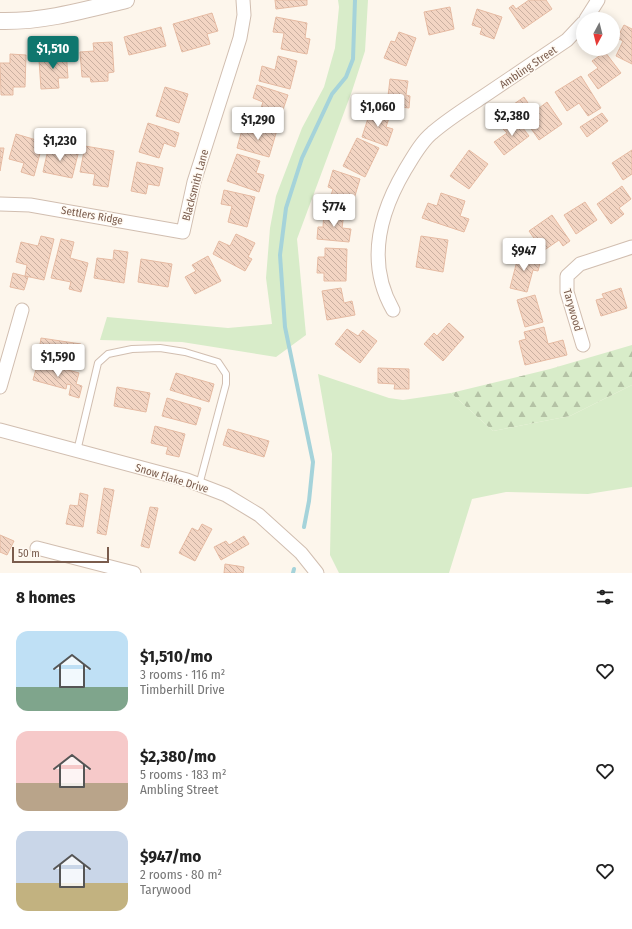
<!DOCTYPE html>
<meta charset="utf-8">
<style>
body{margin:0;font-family:"Fira Sans Condensed",sans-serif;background:#f2f2f2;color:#222;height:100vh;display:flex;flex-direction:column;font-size:15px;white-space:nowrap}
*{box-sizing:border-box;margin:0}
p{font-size:13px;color:#767676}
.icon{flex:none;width:22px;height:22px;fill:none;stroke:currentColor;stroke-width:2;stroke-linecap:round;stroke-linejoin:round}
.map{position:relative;height:573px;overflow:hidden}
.side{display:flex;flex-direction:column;background:#fff;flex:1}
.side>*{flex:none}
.needle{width:26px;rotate:187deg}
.controls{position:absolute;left:576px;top:12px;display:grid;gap:8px}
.controls a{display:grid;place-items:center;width:44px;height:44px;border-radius:50%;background:#fff;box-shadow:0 2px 10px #0003;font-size:20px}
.scale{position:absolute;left:12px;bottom:10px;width:97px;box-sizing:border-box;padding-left:4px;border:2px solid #7a5c4d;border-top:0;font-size:11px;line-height:14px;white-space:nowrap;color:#7a5c4d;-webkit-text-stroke:3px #fffaf3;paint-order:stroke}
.price{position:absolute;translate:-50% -34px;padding:0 9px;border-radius:4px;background:#fff;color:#222;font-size:13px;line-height:26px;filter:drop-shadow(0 1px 2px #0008)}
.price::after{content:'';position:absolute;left:50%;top:24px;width:12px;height:9px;margin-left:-6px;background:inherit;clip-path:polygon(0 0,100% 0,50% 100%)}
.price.active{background:#0f766e;color:#fff}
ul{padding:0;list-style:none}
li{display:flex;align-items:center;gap:12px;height:100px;padding:0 16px}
li span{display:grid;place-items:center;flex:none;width:112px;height:80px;border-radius:12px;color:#555}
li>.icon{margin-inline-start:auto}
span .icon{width:48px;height:48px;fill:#fffc;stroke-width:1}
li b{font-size:17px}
h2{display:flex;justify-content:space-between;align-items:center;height:48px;padding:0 16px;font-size:17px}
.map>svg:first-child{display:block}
.grass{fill:#d8ecc9}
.forest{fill:url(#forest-firs)}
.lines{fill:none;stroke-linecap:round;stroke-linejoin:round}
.stream{stroke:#a5d3da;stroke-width:4}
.building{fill:url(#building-back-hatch);stroke:#e6bba3}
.service-casing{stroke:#d1beb0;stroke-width:8}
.minor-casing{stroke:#d1beb0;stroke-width:15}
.tertiary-casing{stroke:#d1beb0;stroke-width:18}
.service{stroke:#fff;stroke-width:6}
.minor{stroke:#fff;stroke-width:13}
.tertiary{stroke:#fff;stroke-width:16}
.labels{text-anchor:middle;stroke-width:3;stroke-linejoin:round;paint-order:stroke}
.street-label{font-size:11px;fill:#7a5c4d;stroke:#fffaf3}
</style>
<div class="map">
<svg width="632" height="573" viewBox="0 0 632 573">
<defs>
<pattern id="forest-firs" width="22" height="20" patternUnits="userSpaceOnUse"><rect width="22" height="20" fill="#d8ecc9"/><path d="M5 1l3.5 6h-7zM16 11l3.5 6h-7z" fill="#b4c2a5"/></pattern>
<pattern id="building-back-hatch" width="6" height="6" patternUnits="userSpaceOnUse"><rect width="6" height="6" fill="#f3d5c3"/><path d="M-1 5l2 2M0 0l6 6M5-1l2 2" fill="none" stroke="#cab0a1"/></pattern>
</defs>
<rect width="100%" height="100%" fill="#fdf6ec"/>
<path class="grass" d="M338 0H368L365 51 352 91 297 239 306 335 276 357 182 342 100 340 107 317 228 328 272 324 266 278 270 228 276 196 302 128 324 87 335 48 339 7Z
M318 374 389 398 403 400 451 393 493 431 570 416 632 385V487L588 494 506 492 472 499 449 573H339L330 555 332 454Z"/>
<path class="forest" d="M632 345V385L570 416 493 431 451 393 550 369Z"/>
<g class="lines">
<path class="stream" d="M304 527 309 501 313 462 285 327 280 255 286 208 302 158 332 94 346 77 353 59 355 0
M293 573 294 569"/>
</g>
<path class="building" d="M275 0H307V5L276 9Z
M529 0H546L552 9 523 29 509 8 513 5 516 9Z
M450 7 454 29 429 35 424 12Z
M477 9 502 17 494 39 480 34 482 28 472 25Z
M212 13 218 31 207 34 210 44 182 52 173 24Z
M276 17 307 23 305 38 310 39 307 54 281 49 284 33 273 32Z
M624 25 632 29V64L616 56 623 41 617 38Z
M161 27 166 46 129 55 124 37Z
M399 32 416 38 406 66 384 58 391 41 395 42Z
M112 42 114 72 108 73V81L91 82 90 77H82L80 52 94 51 93 43Z
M66 50 68 78H58L59 88 41 89 39 60 53 59V51Z
M605 52 621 73 598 89 588 75 598 68 592 61Z
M10 54 26 55 25 87H13V95H1L0 63H10Z
M278 56 297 61 290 89 259 81 262 66 275 70Z
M581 76 601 108 588 116 579 103 567 111 555 92Z
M390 79 408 81 406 95 410 96 409 108 387 105Z
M257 85 288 95 278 124 258 117 263 102 253 98Z
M165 87 188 94 179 123 156 116Z
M524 97 534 112 547 102 562 124 539 140 514 104Z
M371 109 390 115 386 127 393 129 387 146 362 137Z
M602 113 608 121 587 137 580 127Z
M516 119 529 136 504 155 494 142 507 133 503 129Z
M148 123 179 133 175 147 164 143 159 158 139 152Z
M257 124 277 130 269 157 237 148 242 130 254 134Z
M16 134 43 142 34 176 21 172 24 163 9 159Z
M357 138 379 148 365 177 343 166Z
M49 145 65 148 64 151 78 154 72 178 43 172Z
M85 146 114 151 108 187 93 185 95 174 80 172Z
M0 148H4L0 171Z
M469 150 488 164 469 189 450 176Z
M632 150V174L623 180 612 163Z
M237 154 260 161 256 173 264 175 259 192 227 181Z
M137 162 163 168 159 186 148 184 146 194 131 191Z
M333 170 360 179 351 209 329 202 333 189 328 187Z
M622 186 631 199 619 208 624 214 611 224 597 204Z
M224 190 255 197 247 227 228 222 232 206 221 204Z
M441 193 465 201 460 216 469 219 464 232 422 218 428 203 437 206Z
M585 202 597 220 576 234 564 215Z
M324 211 344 213 342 228 351 229 349 242 317 239 318 227H323Z
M552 215 570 241 563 246 559 240 543 251 529 231Z
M236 234 255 243 248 257 252 259 245 271 213 254 219 241 230 246Z
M41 236 54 239 44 280 25 276 27 265 16 262 21 242 38 246Z
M421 236 448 240 443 272 416 267Z
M61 239 74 242 70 258 88 263 81 292 69 289 71 282 51 278Z
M325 248 347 249 346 281H324V273H317L318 257H325Z
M114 250 128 252 124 283 94 278 97 258 113 260Z
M519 253 541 259 538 271 533 270 527 292 510 288Z
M208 256 221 281 195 294 185 277 196 271 192 265Z
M141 259 172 264 168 287 138 282Z
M13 273 28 277 24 290 10 287Z
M341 288 344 303 352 301 355 315 327 320 322 291Z
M621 288 627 308 601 316 596 300 604 298 602 294Z
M535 295 543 322 525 327 517 300Z
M449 323 464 337 443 361 424 344 434 333 437 336Z
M544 327 548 344 563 340 567 355 525 365 519 341 526 339 524 332Z
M347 329 358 336 363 330 377 341 360 363 335 344Z
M41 338 81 344 79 363 38 357Z
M38 362 79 373 76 384 82 386 79 398 69 395 71 385 67 384 66 389 33 380Z
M378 368 409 369V389H394L395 384 378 383Z
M176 373 214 384 209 402 170 390Z
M117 387 150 393 146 412 114 406Z
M167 398 201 408 196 425 162 416Z
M155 426 185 434 179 457 166 454 168 447 151 443Z
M228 429 269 441 264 457 223 445Z
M104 488 114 490 106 535 97 533Z
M80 493 88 495 83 527 66 524 70 505 78 506Z
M150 507 158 508 149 548 141 546Z
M202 524 212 529 195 561 179 553 192 528 198 531Z
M0 535 14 541 7 555 0 552Z
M244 536 249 544 221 560 214 547 226 541 229 545Z
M225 564 244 567 243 573H224Z"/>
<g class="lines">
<g class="service-casing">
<path id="service" d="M77 451 98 363 108 354 132 349 160 348 185 352 218 362 226 374V384L199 485"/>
</g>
<g class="minor-casing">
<path id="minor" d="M586 19 598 0
M0 204 30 205 183 232 194 182 240 38 244 15 243 0
M393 310C366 263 379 214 405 170 413 157 421 142 432 133 448 119 466 108 484 96 512 77 539 59 567 40L583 23
M583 345 567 292V276L580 264 632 247
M0 387 22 310
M0 430 187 480 226 495 259 515 301 553 317 573
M37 548 134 573"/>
</g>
<g class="tertiary-casing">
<path id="tertiary" d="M0 21C43 22 85 10 126 0"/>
</g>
<use href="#service" class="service"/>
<use href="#minor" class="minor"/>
<use href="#tertiary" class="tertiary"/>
</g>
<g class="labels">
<g class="street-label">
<text transform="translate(528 67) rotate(-34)" y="4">Ambling Street</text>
<text transform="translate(195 185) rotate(-75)" y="4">Blacksmith Lane</text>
<text transform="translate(92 215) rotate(10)" y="4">Settlers Ridge</text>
<text transform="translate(573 310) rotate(74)" y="4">Tarywood</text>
<text transform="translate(172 478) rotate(17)" y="4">Snow Flake Drive</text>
</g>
</g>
</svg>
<div class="controls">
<a><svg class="needle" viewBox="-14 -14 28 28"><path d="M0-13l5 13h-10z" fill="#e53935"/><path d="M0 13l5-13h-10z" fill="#767676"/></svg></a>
</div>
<div class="scale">50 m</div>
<b class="price active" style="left:53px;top:70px">$1,510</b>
<b class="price" style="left:378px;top:128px">$1,060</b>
<b class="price" style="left:512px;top:137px">$2,380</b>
<b class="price" style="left:258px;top:141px">$1,290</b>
<b class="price" style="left:60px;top:162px">$1,230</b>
<b class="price" style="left:334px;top:228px">$774</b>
<b class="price" style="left:524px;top:272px">$947</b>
<b class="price" style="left:58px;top:378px">$1,590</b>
</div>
<section class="side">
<h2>8 homes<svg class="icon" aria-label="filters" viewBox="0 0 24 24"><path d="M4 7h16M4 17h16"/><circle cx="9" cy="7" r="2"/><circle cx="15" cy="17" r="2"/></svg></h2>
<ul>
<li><span style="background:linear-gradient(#bfe0f5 70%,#7fa58c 0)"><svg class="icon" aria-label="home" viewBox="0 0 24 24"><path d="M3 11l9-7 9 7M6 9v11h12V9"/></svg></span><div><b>$1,510/mo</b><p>3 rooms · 116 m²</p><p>Timberhill Drive</p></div><svg class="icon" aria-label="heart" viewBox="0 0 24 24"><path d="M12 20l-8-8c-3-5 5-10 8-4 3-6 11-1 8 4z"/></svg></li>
<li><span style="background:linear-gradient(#f6c9c9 65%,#b9a48a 0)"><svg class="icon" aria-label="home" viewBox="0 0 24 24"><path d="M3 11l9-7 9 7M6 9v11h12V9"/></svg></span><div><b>$2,380/mo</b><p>5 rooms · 183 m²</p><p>Ambling Street</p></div><svg class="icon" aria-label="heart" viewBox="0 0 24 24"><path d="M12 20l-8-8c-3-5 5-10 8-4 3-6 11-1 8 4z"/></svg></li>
<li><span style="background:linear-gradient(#c9d6e8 65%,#c2b280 0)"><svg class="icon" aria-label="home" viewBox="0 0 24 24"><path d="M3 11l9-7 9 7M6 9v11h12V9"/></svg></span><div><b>$947/mo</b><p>2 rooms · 80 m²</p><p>Tarywood</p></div><svg class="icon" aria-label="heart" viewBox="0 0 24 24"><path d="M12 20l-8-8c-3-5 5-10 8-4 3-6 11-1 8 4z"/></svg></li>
</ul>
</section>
